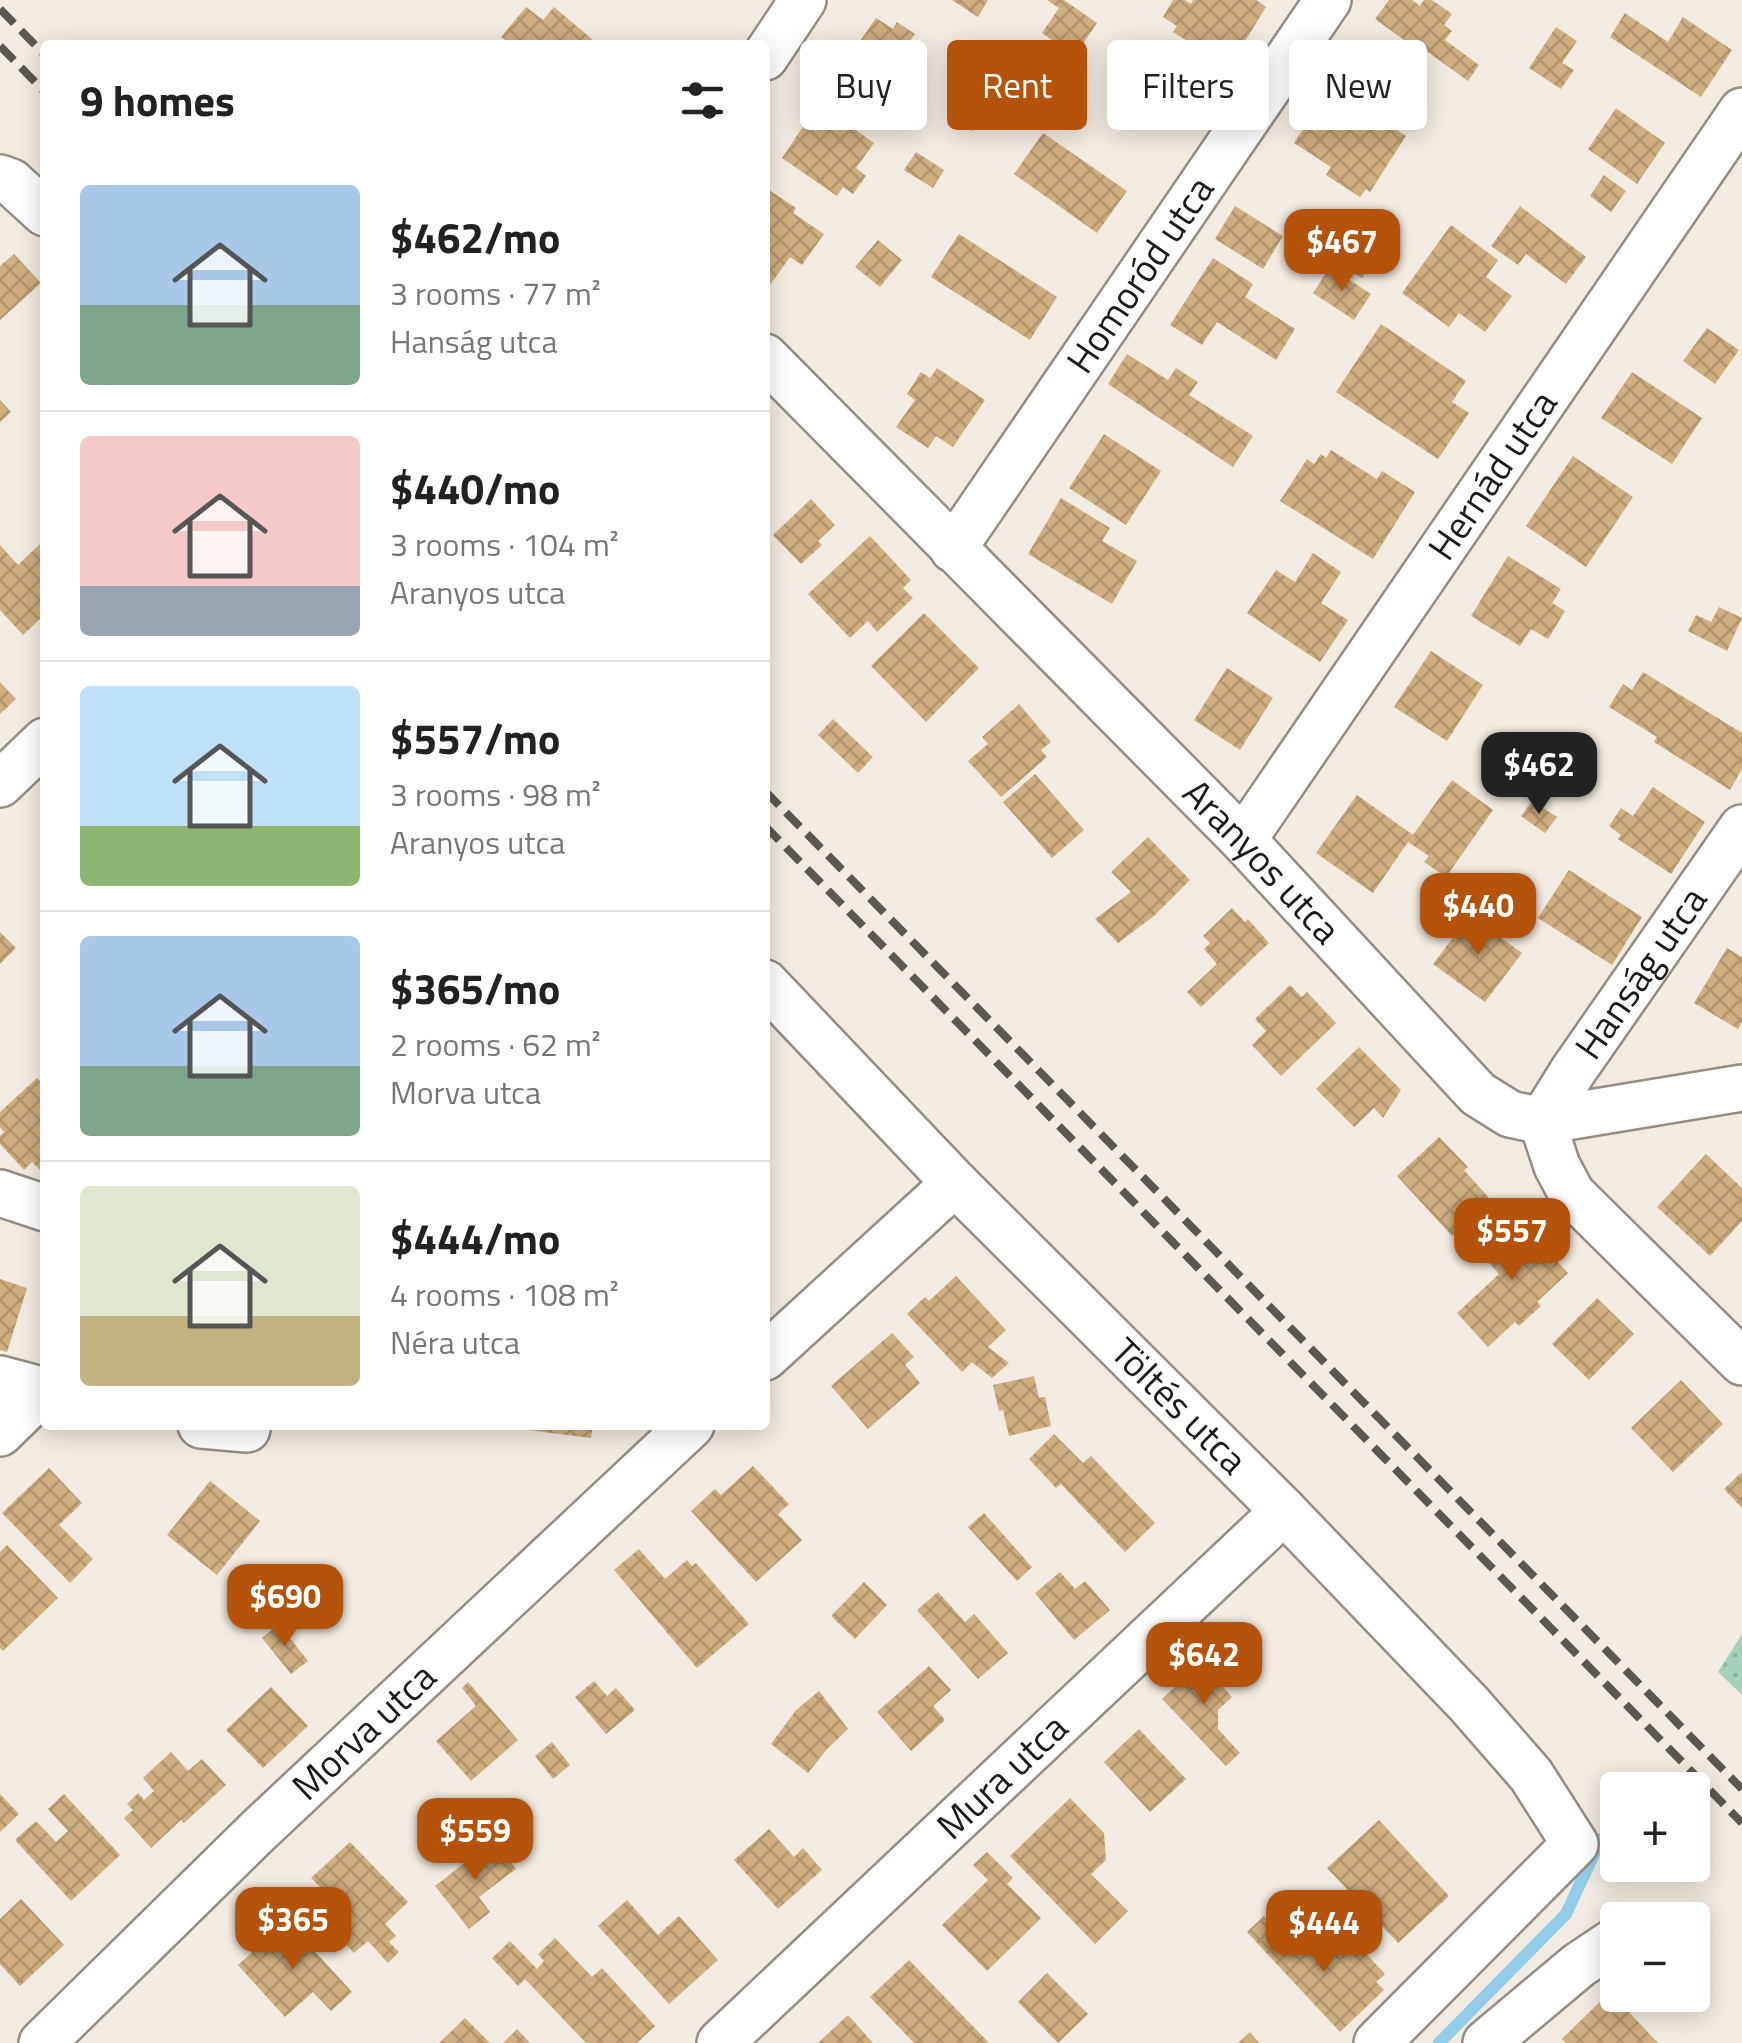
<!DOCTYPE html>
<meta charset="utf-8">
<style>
body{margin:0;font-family:"Titillium Web",sans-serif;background:#f6f6f6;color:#222;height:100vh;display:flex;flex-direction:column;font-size:38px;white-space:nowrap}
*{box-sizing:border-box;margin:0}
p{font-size:32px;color:#767676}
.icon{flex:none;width:55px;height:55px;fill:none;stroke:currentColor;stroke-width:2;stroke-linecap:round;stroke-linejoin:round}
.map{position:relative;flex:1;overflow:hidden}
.sheet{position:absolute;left:40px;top:40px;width:730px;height:1390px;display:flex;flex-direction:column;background:#fff;border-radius:10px;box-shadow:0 5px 25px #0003}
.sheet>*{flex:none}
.banner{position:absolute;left:800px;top:40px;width:790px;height:90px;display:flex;gap:20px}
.controls{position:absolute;left:1600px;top:1772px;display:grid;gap:20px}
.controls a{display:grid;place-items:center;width:110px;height:110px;border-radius:10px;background:#fff;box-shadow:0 5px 25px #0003;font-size:50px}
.price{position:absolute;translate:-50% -85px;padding:0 22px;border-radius:20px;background:#b45309;color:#fff;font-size:32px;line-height:65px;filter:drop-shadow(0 2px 5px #0008)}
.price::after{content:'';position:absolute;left:50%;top:60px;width:30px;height:22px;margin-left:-15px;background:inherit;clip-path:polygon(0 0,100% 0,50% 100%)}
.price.selected{background:#222;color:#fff}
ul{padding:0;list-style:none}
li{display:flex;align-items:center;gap:30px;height:250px;padding:0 40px}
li+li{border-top:2px solid #e0e0e0}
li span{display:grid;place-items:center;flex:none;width:280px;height:200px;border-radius:10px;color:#555}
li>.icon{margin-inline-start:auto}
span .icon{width:120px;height:120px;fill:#fffc;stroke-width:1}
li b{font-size:42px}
h2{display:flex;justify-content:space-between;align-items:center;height:120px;padding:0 40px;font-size:42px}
.tag{padding:0 35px;border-radius:10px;background:#fff;box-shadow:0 5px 25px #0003;font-size:35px;line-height:90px}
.tag.selected{background:#b45309;color:#fff}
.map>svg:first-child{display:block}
.grass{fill:url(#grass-dots)}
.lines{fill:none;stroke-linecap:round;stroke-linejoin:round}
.stream{stroke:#91cde9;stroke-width:12}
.building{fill:url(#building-cross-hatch)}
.street-casing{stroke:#948d84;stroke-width:50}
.street{stroke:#fff;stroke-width:45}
.rail{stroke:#5b5752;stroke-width:8;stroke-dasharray:20 10;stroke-linecap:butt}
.labels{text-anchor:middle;stroke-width:10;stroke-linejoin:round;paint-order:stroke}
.street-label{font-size:38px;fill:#1c1916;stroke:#f2ebe1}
</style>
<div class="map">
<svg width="1742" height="2043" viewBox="0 0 1742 2043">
<defs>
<pattern id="grass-dots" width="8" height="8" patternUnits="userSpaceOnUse" patternTransform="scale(2.5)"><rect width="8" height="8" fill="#a7cfbb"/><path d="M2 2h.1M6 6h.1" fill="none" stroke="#8fb1a0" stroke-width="1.8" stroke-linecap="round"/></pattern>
<pattern id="building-cross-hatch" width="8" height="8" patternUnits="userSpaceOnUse" patternTransform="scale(2.5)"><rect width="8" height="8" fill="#cfae7f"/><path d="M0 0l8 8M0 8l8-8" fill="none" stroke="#b1956d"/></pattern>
</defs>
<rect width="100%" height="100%" fill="#f2ebe1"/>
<path class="grass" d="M1742 1634V1695L1718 1672Z"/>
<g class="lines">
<path class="stream" d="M1439 2043 1566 1914 1601 1839"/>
</g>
<path class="building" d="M952 0H988L978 17Z
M1047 0H1064L1097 23 1075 56 1042 33 1059 8Z
M1173 0H1185L1191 4 1193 0H1256L1266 7 1229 67 1173 32 1177 26 1163 17Z
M1389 0H1412L1420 6 1424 0H1432L1452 14 1444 25 1452 31 1445 40 1479 65 1468 81 1425 50 1422 53 1375 19Z
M526 7 543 20 554 7 592 39 587 45H511L501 37Z
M1625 13 1668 42 1683 17 1732 50 1701 97 1610 37Z
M876 18 893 29 897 22 915 34 910 41 926 53 891 102 842 67Z
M1556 27 1577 41 1562 63 1574 70 1561 89 1529 68Z
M979 86 995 98 972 131 956 119Z
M1340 93 1406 136 1370 192 1366 189 1360 197 1326 175 1331 167 1294 143 1325 95 1335 101Z
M818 104 834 115 838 109 856 123 853 128 874 143 856 168 866 176 853 194 843 187 837 196 782 158Z
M1616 108 1665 143 1637 184 1588 149Z
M1043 133 1127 191 1097 233 1014 174Z
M916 152 944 170 933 188 904 170Z
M1604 175 1626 191 1611 212 1590 196Z
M769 190 796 208 793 213 824 234 802 265 790 257 768 288 765 286V196Z
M1235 206 1283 236 1263 269 1215 239Z
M1520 206 1586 257 1566 284 1526 254 1518 265 1491 246Z
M1451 225 1498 260 1486 277 1512 296 1485 332 1459 313 1449 327 1402 293Z
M959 234 1057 297 1030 340 931 277Z
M1358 234 1380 247 1362 278 1339 265Z
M878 240 902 260 880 287 855 267Z
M14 254 41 283 0 320V266Z
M1213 258 1253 284 1245 297 1295 329 1276 360 1217 322 1202 345 1170 325Z
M1330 267 1371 294 1354 320 1313 293Z
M1381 324 1466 381 1452 402 1469 413 1438 459 1336 392Z
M1707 328 1739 350 1715 384 1683 361Z
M1127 354 1168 380 1176 368 1198 382 1189 395 1253 436 1233 467 1108 384Z
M937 368 985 400 953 447 936 436 928 448 896 427 915 400 907 394 921 372 930 378Z
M1632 372 1702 418 1672 464 1601 418Z
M0 400 11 412 0 422Z
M1104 434 1161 471 1126 525 1069 488Z
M1331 450 1377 479 1382 471 1415 492 1373 559 1280 501 1307 459 1314 464 1321 454 1326 458Z
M1573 456 1633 497 1586 567 1526 526Z
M1061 498 1110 528 1102 541 1137 561 1112 604 1028 554Z
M811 499 835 525 818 541 822 545 801 564 773 535Z
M870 536 911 580 903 588 913 598 877 632 868 621 850 638 808 594Z
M41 543 45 547V614L23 635 0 610V545L18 565Z
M1313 553 1341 572 1321 603 1348 620 1320 662 1247 613 1276 570 1295 582Z
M1508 556 1561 589 1552 603 1565 611 1548 639 1531 629 1520 646 1471 616Z
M1719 607 1742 618 1727 651 1688 631 1696 615 1711 622Z
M924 613 979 668 926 722 871 666Z
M1431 651 1483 685 1447 741 1394 707Z
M1227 668 1273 698 1240 750 1194 720Z
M1643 672 1742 733V769L1730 790 1654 742 1657 737 1609 707 1623 684 1632 690Z
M0 682 16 699 0 714Z
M1019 704 1051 742 1041 750 1047 757 1001 797 968 761 988 744 982 737Z
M833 719 873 757 858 773 818 735Z
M1035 774 1084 830 1052 858 1003 802Z
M1452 780 1493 810 1446 877 1424 862 1429 856 1408 842 1373 893 1316 853 1357 795 1413 835Z
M1653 787 1705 822 1671 874 1618 839 1621 835 1609 826 1621 808 1633 816Z
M1532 801 1557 817 1545 833 1521 816Z
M1148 837 1190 880 1154 916 1118 943 1095 919 1131 892 1111 872Z
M1569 870 1642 917 1612 965 1538 918Z
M1232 908 1245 922 1248 919 1269 943 1201 1007 1187 992 1217 964 1204 949 1210 943 1203 936Z
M1470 915 1522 953 1485 1002 1433 964Z
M0 932 16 948 0 964Z
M1727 948 1742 957V1022L1738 1029 1694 1003Z
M1290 985 1302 997 1307 992 1336 1023 1281 1076 1252 1045 1266 1031 1255 1019Z
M1359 1047 1401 1090 1383 1118 1374 1108 1354 1127 1316 1089Z
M37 1078 45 1086V1175L32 1162 24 1170 0 1144V1136L4 1132 0 1127V1112Z
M1439 1137 1468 1167 1464 1170 1491 1200 1452 1236 1397 1176Z
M1706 1154 1742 1188V1221L1710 1256 1657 1207Z
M1518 1218 1568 1273 1537 1302 1541 1306 1519 1326 1515 1322 1488 1347 1457 1313 1499 1274 1480 1253Z
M956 1276 1006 1330 988 1347 1009 1363 992 1378 972 1362 962 1372 907 1314 925 1297 929 1301Z
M0 1279 27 1288 7 1352 0 1350Z
M1597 1298 1634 1334 1589 1380 1552 1344Z
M892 1333 914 1357 905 1365 920 1383 868 1429 831 1386Z
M1034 1376 1039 1398 1045 1397 1051 1426 1009 1436 1003 1410 999 1411 993 1385Z
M1681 1380 1723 1424 1673 1472 1631 1428Z
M504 1425H593L591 1438 504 1427Z
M1054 1434 1083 1463 1091 1456 1155 1523 1125 1552 1061 1484 1056 1488 1029 1459Z
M753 1466 789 1504 778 1514 802 1540 756 1582 691 1511 715 1489 721 1495Z
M49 1468 82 1503 59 1525 93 1559 70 1583 2 1513Z
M1742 1472V1508L1724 1489Z
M210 1481 260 1521 217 1575 167 1535Z
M984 1513 1032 1567 1017 1581 968 1527Z
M7 1545 58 1598 3 1651 0 1648V1552Z
M639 1549 665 1579 687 1560 692 1566 696 1563 749 1624 697 1668 614 1570Z
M1060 1572 1075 1589 1085 1581 1110 1610 1074 1640 1035 1593Z
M864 1582 887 1605 855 1639 831 1616Z
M938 1592 965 1622 974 1614 1008 1653 978 1679 917 1610Z
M279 1624 308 1661 291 1674 262 1638Z
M1207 1657 1228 1679 1221 1685 1232 1697 1218 1710V1729L1240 1753 1226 1766 1162 1699Z
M929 1666 951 1690 933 1706 945 1720 911 1751 877 1712Z
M594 1681 607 1696 616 1688 635 1710 606 1734 575 1697Z
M468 1682 518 1740 471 1781 436 1741 476 1706 462 1688Z
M271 1687 308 1726 263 1768 226 1730Z
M819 1691 848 1729 827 1749 808 1773 771 1744 796 1710Z
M1139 1729 1186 1779 1150 1812 1104 1762Z
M552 1742 570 1765 553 1779 535 1756Z
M171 1752 188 1771 202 1759 226 1785 184 1823 181 1820 151 1848 124 1818 133 1810 127 1804 138 1793 144 1800 154 1791 143 1778Z
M0 1794 19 1814 0 1832Z
M64 1794 120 1855 71 1901 15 1840 36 1821 56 1842 68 1831 48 1809Z
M1070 1798 1104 1833 1106 1860 1091 1874 1128 1911 1095 1944 1010 1856Z
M456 1799 476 1822 463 1835 442 1812Z
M1379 1820 1449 1896 1398 1943 1327 1868Z
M769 1829 794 1857 803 1848 822 1870 778 1909 734 1860Z
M494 1840 516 1869 479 1897 490 1912 469 1929 435 1886Z
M350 1842 408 1902 385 1924 396 1936 389 1942 399 1952 388 1963 368 1941 354 1953 307 1903 322 1889 311 1878Z
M987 1852 1013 1878 1007 1884 1041 1918 987 1971 942 1925 988 1880 973 1865Z
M21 1899 64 1945 20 1986 0 1964V1919Z
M627 1900 658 1935 679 1916 718 1960 669 2004 598 1926Z
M1264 1916 1295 1949 1301 1943 1324 1966 1344 1948 1350 1954 1359 1946 1385 1974 1376 1982 1384 1990 1340 2032 1247 1932Z
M287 1921 352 1992 331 2011 313 1992 285 2017 238 1965Z
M555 1938 592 1977 602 1968 655 2026 637 2043H586L525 1979 518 1986 492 1958 510 1941 537 1969 544 1961 538 1954Z
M909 1960 989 2043H914L870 1997Z
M1047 1973 1088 2014 1058 2043 1018 2002Z
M1610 1992 1658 2043H1566L1562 2039Z
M848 2015 873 2043H818Z
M465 2018 490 2043H439Z
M517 2029 530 2043H503Z
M1250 2032 1259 2043H1238Z"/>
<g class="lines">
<g class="street-casing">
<g id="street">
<path d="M765 57 803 0"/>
<path d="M0 178 11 182 45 213"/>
<path id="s1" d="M765 357 1243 840 1478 1094 1510 1114 1542 1121 1742 1088"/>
<path id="s2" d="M953 549 1328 0"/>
<path d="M0 784 45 741"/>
<path id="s3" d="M1243 840 1742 111"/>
<path id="s4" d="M765 983 955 1183 1284 1511 1469 1704 1531 1775 1575 1844 1377 2043"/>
<path id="s5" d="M1542 1121 1573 1071 1742 828"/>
<path d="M1542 1121 1557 1166 1572 1194 1742 1362"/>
<path d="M0 1193 45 1208"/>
<path d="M765 1357 955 1183"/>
<path d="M0 1379 45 1391"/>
<path d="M201 1425 247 1429"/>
<path d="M0 1433 45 1389"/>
<path id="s6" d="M42 2043 258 1831 691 1425"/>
<path id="s7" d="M720 2043 1284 1511"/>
<path d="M1486 2043 1579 1965 1618 1939"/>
</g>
</g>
<use href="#street" class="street"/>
<path class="rail" d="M0 9 45 55
M0 46 45 92
M765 791 1742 1789
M765 826 1742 1823"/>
</g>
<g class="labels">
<g class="street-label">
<text dy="13" stroke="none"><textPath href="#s2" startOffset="332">Homoród utca</textPath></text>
<text dy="13" stroke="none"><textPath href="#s3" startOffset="442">Hernád utca</textPath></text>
<text dy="13" stroke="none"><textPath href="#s1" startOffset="708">Aranyos utca</textPath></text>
<text dy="13" stroke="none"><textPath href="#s5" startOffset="178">Hanság utca</textPath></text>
<text dy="13" stroke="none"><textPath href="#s4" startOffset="592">Töltés utca</textPath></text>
<text dy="13" stroke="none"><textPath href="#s6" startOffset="448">Morva utca</textPath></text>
<text dy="13" stroke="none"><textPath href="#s7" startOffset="388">Mura utca</textPath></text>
</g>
</g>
</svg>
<div class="controls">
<a>+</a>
<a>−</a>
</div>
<b class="price" style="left:1342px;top:294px">$467</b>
<b class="price selected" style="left:1539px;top:817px">$462</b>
<b class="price" style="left:1478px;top:958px">$440</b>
<b class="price" style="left:1512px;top:1283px">$557</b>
<b class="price" style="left:285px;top:1649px">$690</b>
<b class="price" style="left:1204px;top:1707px">$642</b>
<b class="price" style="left:475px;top:1883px">$559</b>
<b class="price" style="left:293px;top:1972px">$365</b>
<b class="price" style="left:1324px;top:1975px">$444</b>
<div class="banner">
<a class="tag">Buy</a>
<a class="tag selected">Rent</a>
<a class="tag">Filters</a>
<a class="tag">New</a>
</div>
<section class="sheet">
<h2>9 homes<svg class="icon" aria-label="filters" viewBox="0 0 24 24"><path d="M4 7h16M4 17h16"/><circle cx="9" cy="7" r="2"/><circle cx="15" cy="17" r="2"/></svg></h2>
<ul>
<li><span style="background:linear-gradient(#a9c7e8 60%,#7fa58c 0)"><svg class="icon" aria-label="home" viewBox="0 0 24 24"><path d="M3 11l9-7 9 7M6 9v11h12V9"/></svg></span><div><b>$462/mo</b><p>3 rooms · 77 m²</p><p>Hanság utca</p></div></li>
<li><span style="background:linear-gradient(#f6c9c9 75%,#9aa5b1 0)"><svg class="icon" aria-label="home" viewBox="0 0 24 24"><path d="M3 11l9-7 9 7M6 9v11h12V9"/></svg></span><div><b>$440/mo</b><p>3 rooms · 104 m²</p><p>Aranyos utca</p></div></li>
<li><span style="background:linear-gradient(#bfe0f5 70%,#8fb573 0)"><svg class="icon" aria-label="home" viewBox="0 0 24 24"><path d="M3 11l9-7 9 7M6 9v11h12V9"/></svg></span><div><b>$557/mo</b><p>3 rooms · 98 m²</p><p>Aranyos utca</p></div></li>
<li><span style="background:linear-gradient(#a9c7e8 65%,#7fa58c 0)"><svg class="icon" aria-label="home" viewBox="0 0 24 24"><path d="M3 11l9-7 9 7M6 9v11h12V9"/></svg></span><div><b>$365/mo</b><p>2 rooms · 62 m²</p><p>Morva utca</p></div></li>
<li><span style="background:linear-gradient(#dfe7d0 65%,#c2b280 0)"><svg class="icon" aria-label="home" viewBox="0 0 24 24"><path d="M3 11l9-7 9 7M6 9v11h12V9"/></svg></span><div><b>$444/mo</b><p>4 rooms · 108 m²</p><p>Néra utca</p></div></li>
</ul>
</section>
</div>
